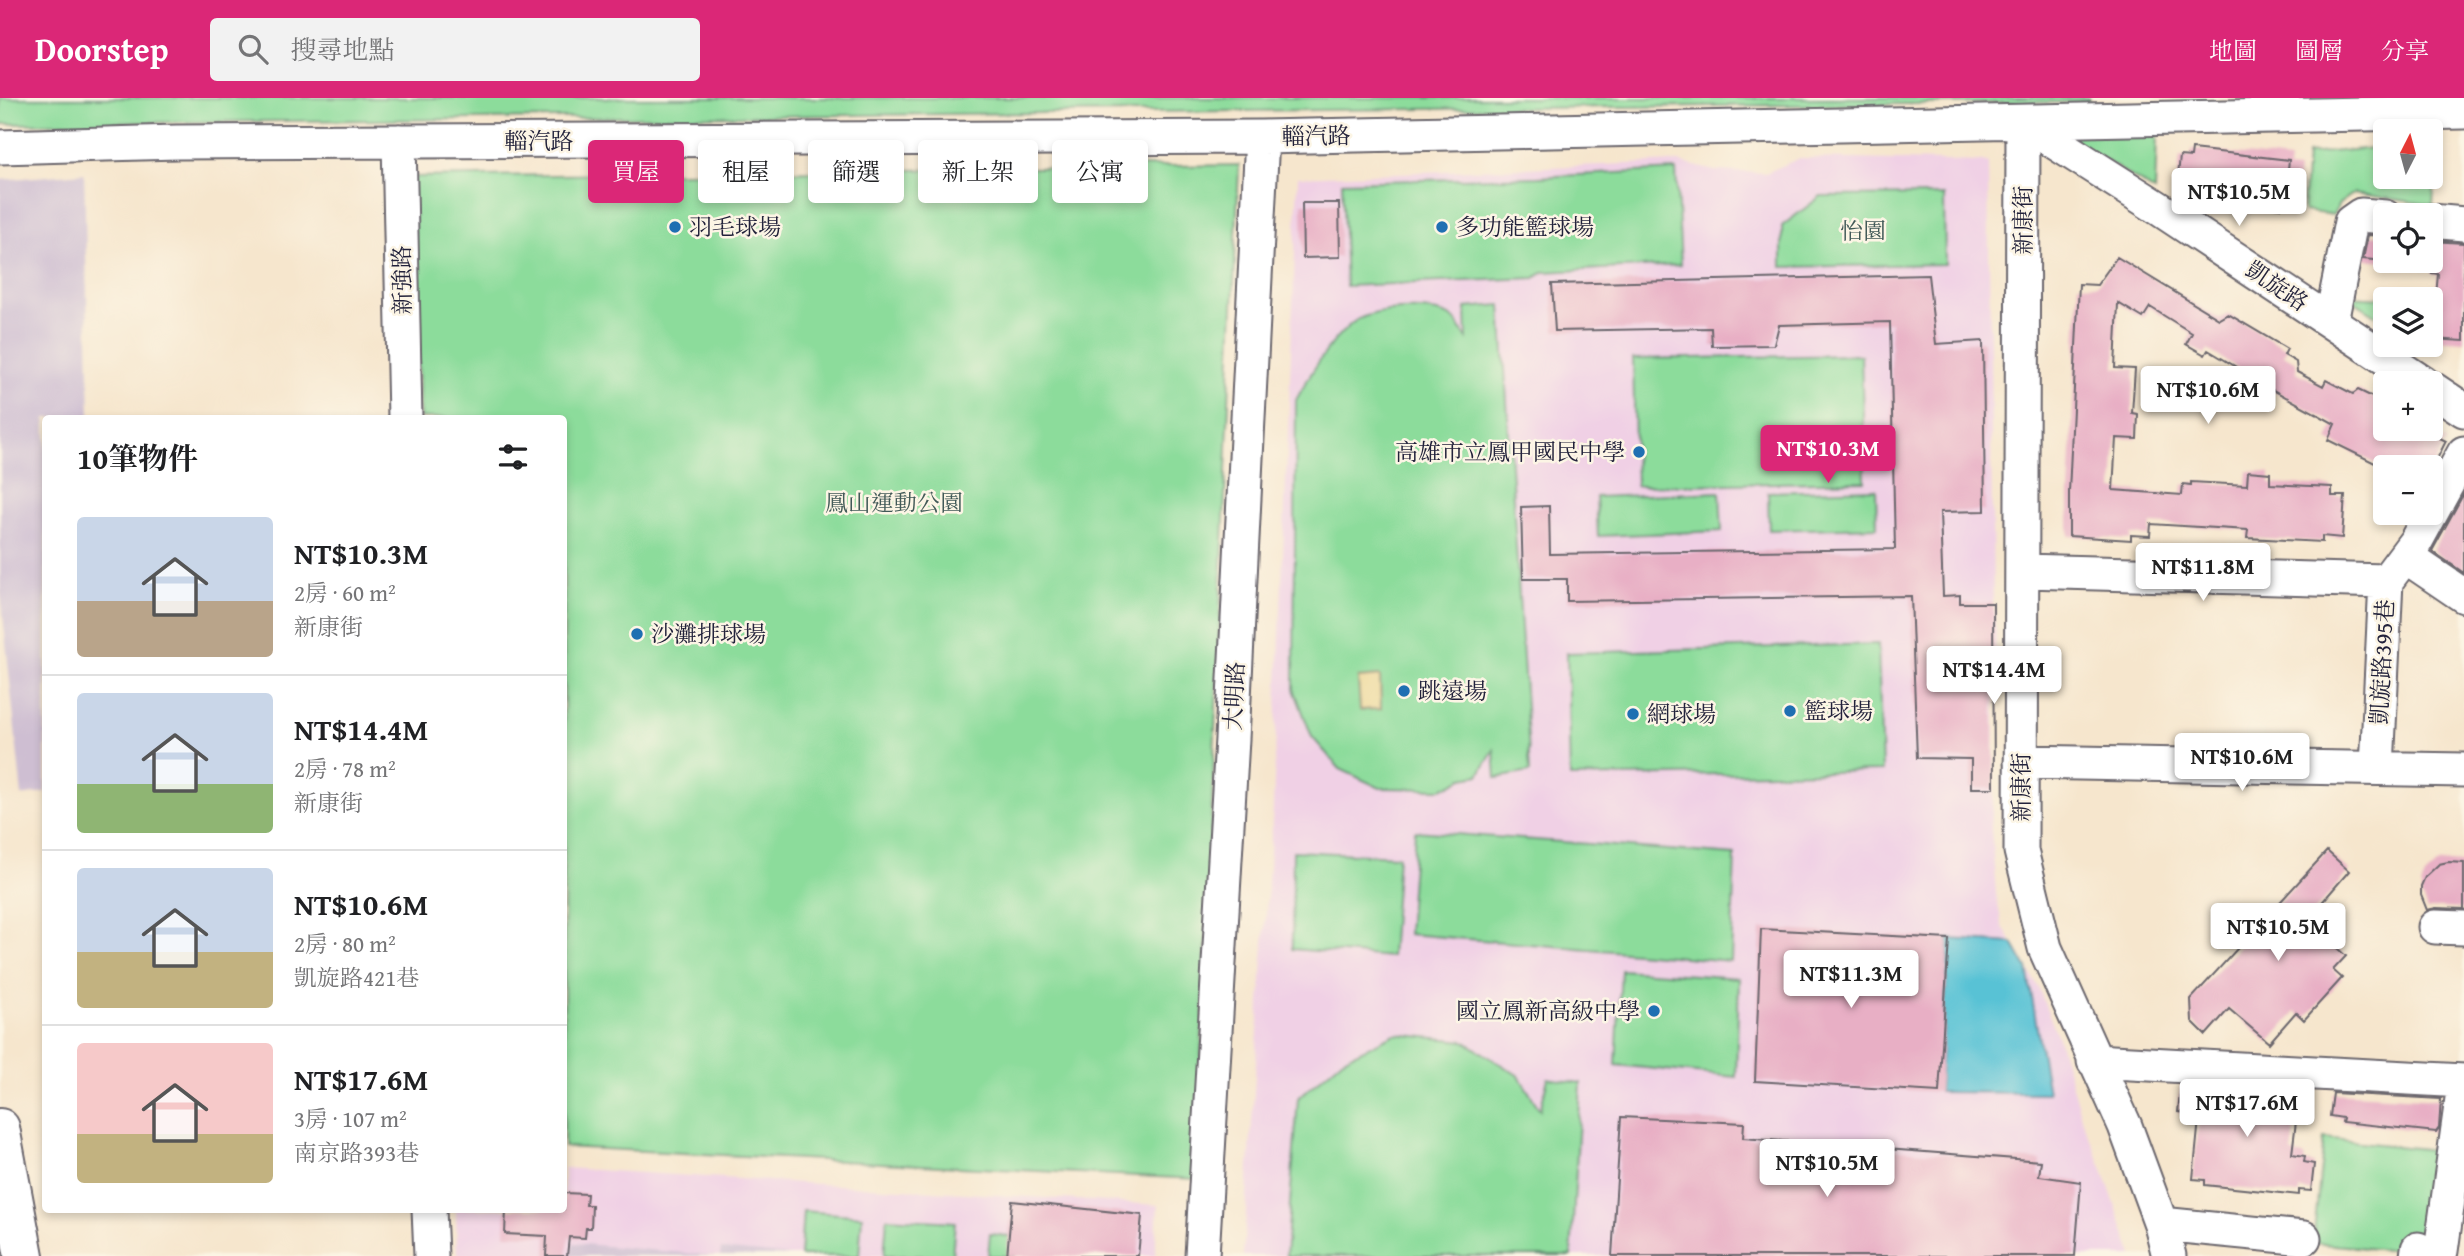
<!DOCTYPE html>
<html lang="zh-TW">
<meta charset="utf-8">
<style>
body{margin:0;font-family:"Gentium Book Plus","Noto Serif TC",serif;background:#f2f2f2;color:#202124;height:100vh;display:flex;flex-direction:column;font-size:26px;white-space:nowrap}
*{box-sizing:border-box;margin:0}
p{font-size:23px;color:#757577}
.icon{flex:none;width:38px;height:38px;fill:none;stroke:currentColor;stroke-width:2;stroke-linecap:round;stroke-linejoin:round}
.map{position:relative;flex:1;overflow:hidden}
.details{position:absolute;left:42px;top:317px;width:525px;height:798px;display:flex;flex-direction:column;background:#fff;border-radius:7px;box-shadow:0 4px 10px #0003}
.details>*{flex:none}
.banner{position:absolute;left:588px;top:42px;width:665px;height:63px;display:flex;gap:14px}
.needle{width:46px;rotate:6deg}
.buttons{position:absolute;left:2373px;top:21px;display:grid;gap:14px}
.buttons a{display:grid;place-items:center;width:70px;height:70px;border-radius:7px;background:#fff;box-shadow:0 4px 10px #0003;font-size:35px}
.price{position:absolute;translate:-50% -60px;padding:0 16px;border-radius:7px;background:#fff;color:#222;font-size:23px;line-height:46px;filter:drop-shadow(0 2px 4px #0008)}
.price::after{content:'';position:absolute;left:50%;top:42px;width:21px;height:16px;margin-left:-10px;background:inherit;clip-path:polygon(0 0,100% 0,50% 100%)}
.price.selected{background:#db2777;color:#fff}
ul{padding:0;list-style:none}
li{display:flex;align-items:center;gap:21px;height:175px;padding:0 35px}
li+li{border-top:2px solid #e0e0e0}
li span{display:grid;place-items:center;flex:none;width:196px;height:140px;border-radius:7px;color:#555}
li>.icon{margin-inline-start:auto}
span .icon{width:84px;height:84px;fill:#fffc;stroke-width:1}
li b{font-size:30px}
h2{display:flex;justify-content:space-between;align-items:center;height:84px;padding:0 35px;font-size:30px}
.pill{padding:0 24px;border-radius:7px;background:#fff;box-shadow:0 4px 10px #0003;font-size:24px;line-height:63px}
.pill.selected{background:#db2777;color:#fff}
header{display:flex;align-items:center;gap:42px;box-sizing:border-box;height:98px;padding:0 35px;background:#db2777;color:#fff}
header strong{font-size:33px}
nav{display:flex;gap:38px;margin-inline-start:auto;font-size:24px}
.search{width:490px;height:63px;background:#f2f2f2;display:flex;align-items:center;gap:18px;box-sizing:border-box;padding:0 24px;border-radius:7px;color:#757577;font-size:26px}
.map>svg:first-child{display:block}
.built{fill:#f0d0e5}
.industrial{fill:#cebed2}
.green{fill:#8cdc9b;stroke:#577f6b;stroke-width:2}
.sand{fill:#eeda9e;stroke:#887e6c;stroke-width:2}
.water{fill:#59c2d5;stroke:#3e7288;stroke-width:2}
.building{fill:#e8afc5}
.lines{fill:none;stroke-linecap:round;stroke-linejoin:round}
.minor-casing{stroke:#6c676e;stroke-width:37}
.highway-casing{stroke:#6c676e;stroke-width:42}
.minor{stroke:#fff;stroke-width:33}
.highway{stroke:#fff;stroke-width:38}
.poi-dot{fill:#1f6fb2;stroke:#fcf5e5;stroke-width:2.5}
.labels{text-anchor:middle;stroke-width:5;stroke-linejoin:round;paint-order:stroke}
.street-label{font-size:23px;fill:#22223b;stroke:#fcf5e5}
.poi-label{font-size:23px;fill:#22223b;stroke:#fcf5e5;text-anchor:start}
.park-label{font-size:23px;fill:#425a58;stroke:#fcf5e5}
</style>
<header>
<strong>Doorstep</strong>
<div class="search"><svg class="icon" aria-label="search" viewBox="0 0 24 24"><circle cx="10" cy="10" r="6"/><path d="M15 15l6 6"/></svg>搜尋地點</div>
<nav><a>地圖</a><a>圖層</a><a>分享</a></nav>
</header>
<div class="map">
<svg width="2464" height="1158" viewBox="0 0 2464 1158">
<rect width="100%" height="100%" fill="#fcf5e5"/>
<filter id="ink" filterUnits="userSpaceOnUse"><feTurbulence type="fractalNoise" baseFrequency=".0143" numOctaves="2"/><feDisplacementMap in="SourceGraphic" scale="14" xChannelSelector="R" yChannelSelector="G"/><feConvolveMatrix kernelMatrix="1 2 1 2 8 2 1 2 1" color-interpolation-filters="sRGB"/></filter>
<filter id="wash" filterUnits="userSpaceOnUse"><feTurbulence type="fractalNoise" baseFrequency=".00686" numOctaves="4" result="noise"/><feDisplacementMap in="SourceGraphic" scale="28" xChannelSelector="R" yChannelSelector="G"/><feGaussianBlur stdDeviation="1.57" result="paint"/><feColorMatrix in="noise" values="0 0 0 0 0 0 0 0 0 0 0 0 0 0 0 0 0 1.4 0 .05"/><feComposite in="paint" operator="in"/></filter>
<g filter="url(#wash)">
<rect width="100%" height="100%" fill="#f6e6cd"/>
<path class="built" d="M1800 60 1988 64 1993 505 1996 534 1994 690 1991 730 1996 796 2002 827 2038 889 2057 937 2082 1022 2102 1069 2133 1158H1243L1273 709 1298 79 1678 64 1715 73 1766 75Z
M564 1070 1158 1107 1155 1158H457L456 1111H564Z"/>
<path class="industrial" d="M84 75 90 320H46L45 694 22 698 0 488V82Z
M573 1145 716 1158H571Z
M721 1151 791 1158H720Z"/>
<path class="green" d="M0 0H2088L2089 4 0 26Z
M2058 33 2157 37 2155 93Z
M2431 45H2437L2433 107 2354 95 2339 106 2333 117 2303 113 2307 56 2385 49V79H2431Z
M1239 67 1196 1081 564 1049V320H420L412 79Z
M1676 72 1681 167 1543 174 1535 180 1346 188 1342 84 1538 79Z
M1944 97 1945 166 1782 169V128L1821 98Z
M2346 198 2404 201H2385V223Z
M1501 207 1530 674 1496 680 1494 652 1479 677 1463 680 1442 691 1380 690 1340 671 1312 639 1294 591 1296 302C1311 275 1327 247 1351 226 1369 210 1430 207 1451 219 1458 223 1462 234 1467 241L1466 210Z
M1861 257 1865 383 1636 388 1633 261Z
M1876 391 1877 429 1769 432 1768 394Z
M1720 394 1722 433 1598 438 1596 399Z
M1878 546 1882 673 1570 679 1567 555Z
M1415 733 1735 757 1731 863 1408 836Z
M1293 753 1398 758 1391 859 1292 851Z
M1621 872 1739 880 1736 979 1616 967Z
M1395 936 1464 943 1519 978 1540 1012 1548 980 1581 985 1571 1158H1286L1298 1000 1343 961Z
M2324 1040 2442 1053 2430 1156 2313 1145Z
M803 1113 862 1118 859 1158H800Z
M887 1120 955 1124 952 1158H884Z
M990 1136 1015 1139 1014 1158H988Z"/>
<path class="sand" d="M1380 578 1381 611 1360 612 1358 580Z"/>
<path class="water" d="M1949 841 2013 845 2027 870 2048 995 1939 994Z"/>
<g id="blocks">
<path class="building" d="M2192 51 2289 62 2288 71 2298 72 2294 104 2282 103 2281 110 2188 97 2189 88 2177 87 2180 58 2191 59Z
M1302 105H1339L1340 159 1303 160Z
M2368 137 2385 138V163L2363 161Z
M2431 143 2464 145V243L2432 241 2438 176 2431 175Z
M2117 159 2219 221 2228 216 2287 251 2284 257 2296 264 2297 274 2323 288 2326 282 2353 296 2358 292 2385 305V331H2422L2446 343 2433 369H2383L2328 342 2335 326 2264 287 2259 295 2238 281 2243 273 2208 252 2205 257 2186 246 2192 235 2150 209 2143 220 2118 205 2115 270 2135 271 2132 315 2138 316 2137 341 2116 340 2113 392 2182 397 2183 386 2191 387V384L2247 387 2248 373 2270 375V386L2332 389V398H2345L2342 440 2322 438V444L2247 440 2248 432 2151 426 2150 438 2131 437V442L2069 438V394L2079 186 2097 187Z
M1928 177 1936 246 1983 243 1985 413 1940 414 1943 498 1960 497V505H1993L1994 690H1971V661L1917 660 1911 498 1567 503V481H1523L1521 409 1549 408 1550 456 1895 451 1890 224 1779 227 1774 247 1712 248 1711 230 1555 233 1552 186Z
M2464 395V475L2432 453Z
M2327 753 2349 773 2306 823 2346 858 2333 872 2342 880 2304 922 2296 914 2269 945 2229 911 2206 937 2192 923 2191 901Z
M2448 764 2464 765V811L2436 810 2427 812 2421 797V788L2425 779 2439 766Z
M1761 831 1949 841 1939 994 1755 983Z
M2181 987 2289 993V998L2299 999 2292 1056 2305 1058 2304 1064 2314 1066 2311 1093 2299 1092V1097L2263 1093 2205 1087V1082L2193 1081 2199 1021 2190 1020 2191 1015 2178 1014Z
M2333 995 2441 1001 2439 1030 2436 1034 2342 1024 2343 1020 2330 1018Z
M1621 1019 1744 1025 1743 1040 2041 1063 2039 1078 2081 1084 2075 1158H1612Z
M564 1095 587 1096 586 1107H592L591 1130H586L585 1140 569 1139 567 1158H546L547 1138 505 1136 506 1111H564Z
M1012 1103 1142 1117 1138 1158H1007Z"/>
</g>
</g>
<g filter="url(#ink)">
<use href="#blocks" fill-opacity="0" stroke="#6c676e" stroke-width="2"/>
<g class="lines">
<g class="minor-casing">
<path id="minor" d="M2023 24 2021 753 2045 850 2125 1028 2161 1126 2169 1158
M2023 24 2160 111 2423 285
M399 43 405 320
M0 49 177 44 1262 39 2464 14
M2431 123 2464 126
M2331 224 2351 124 2361 117 2385 119
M2431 290 2464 312
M2405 458 2464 498
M2022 473 2386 483
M2021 664 2464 672
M2377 670 2386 483 2416 443 2464 355
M2435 829 2464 830
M2094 963 2464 983
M429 1111 431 1158
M2161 1126 2304 1140
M2441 1153 2464 986
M1202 1158 1232 641 1262 39
M2417 1158 2418 1151"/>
</g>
<g class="highway-casing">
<path id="highway" d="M0 1030 24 1158"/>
</g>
<use href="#minor" class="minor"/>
<use href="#highway" class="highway"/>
</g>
</g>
<g class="poi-dot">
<circle cx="675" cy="129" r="7"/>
<circle cx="1442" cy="129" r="7"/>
<circle cx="1639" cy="354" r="7"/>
<circle cx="637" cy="536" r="7"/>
<circle cx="1404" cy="593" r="7"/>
<circle cx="1790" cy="613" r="7"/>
<circle cx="1633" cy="616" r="7"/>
<circle cx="1654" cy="913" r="7"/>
</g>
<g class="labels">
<g class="street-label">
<text transform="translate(1316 38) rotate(-1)" y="8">輜汽路</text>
<text x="539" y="51">輜汽路</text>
<text transform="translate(2023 122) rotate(-90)" y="8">新康街</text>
<text transform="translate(402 182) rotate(-91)" y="8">新強路</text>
<text transform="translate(2277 188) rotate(34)" y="8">凱旋路</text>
<text transform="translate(2382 564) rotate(-87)" y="8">凱旋路395巷</text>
<text transform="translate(1234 598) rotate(-87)" y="8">大明路</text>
<text transform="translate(2021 689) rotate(-90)" y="8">新康街</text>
</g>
<g class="poi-label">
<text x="689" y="137">羽毛球場</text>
<text x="1456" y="137">多功能籃球場</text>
<text x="1625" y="362" text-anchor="end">高雄市立鳳甲國民中學</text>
<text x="651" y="544">沙灘排球場</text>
<text x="1418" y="601">跳遠場</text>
<text x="1804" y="621">籃球場</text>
<text x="1647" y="624">網球場</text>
<text x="1640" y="921" text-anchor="end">國立鳳新高級中學</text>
</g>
<g class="park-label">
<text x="1863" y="141">怡園</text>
<text x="894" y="413">鳳山運動公園</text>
</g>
</g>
</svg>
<div class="buttons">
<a><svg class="needle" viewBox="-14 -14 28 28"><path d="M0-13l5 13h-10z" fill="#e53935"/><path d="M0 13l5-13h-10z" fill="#757577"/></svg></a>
<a><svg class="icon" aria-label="locate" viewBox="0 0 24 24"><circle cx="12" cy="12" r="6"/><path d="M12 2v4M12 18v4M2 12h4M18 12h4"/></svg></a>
<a><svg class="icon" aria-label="layers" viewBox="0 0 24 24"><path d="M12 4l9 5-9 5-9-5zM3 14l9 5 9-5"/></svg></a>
<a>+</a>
<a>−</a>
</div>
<b class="price" style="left:2239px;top:130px">NT$10.5M</b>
<b class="price" style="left:2208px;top:328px">NT$10.6M</b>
<b class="price selected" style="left:1828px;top:387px">NT$10.3M</b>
<b class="price" style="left:2203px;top:505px">NT$11.8M</b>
<b class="price" style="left:1994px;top:608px">NT$14.4M</b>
<b class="price" style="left:2242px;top:695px">NT$10.6M</b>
<b class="price" style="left:2278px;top:865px">NT$10.5M</b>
<b class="price" style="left:1851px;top:912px">NT$11.3M</b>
<b class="price" style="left:2247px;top:1041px">NT$17.6M</b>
<b class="price" style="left:1827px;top:1101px">NT$10.5M</b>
<div class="banner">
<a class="pill selected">買屋</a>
<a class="pill">租屋</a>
<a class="pill">篩選</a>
<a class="pill">新上架</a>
<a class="pill">公寓</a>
</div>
<section class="details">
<h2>10筆物件<svg class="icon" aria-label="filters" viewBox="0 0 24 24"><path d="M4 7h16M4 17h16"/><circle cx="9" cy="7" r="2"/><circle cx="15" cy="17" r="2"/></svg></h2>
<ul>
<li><span style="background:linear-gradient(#c9d6e8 60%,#b9a48a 0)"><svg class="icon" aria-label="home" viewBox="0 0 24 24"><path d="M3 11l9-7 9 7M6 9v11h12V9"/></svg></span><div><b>NT$10.3M</b><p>2房 · 60 m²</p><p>新康街</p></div></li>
<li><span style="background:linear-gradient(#c9d6e8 65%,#8fb573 0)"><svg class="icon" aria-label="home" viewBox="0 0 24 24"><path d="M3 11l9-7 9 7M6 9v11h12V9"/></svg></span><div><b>NT$14.4M</b><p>2房 · 78 m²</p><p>新康街</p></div></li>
<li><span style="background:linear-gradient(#c9d6e8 60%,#c2b280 0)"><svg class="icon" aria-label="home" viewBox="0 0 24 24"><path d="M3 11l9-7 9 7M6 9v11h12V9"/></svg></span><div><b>NT$10.6M</b><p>2房 · 80 m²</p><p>凱旋路421巷</p></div></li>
<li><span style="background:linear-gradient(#f6c9c9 65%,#c2b280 0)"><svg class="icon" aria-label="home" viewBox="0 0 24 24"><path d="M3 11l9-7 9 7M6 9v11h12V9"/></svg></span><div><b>NT$17.6M</b><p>3房 · 107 m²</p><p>南京路393巷</p></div></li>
</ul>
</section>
</div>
